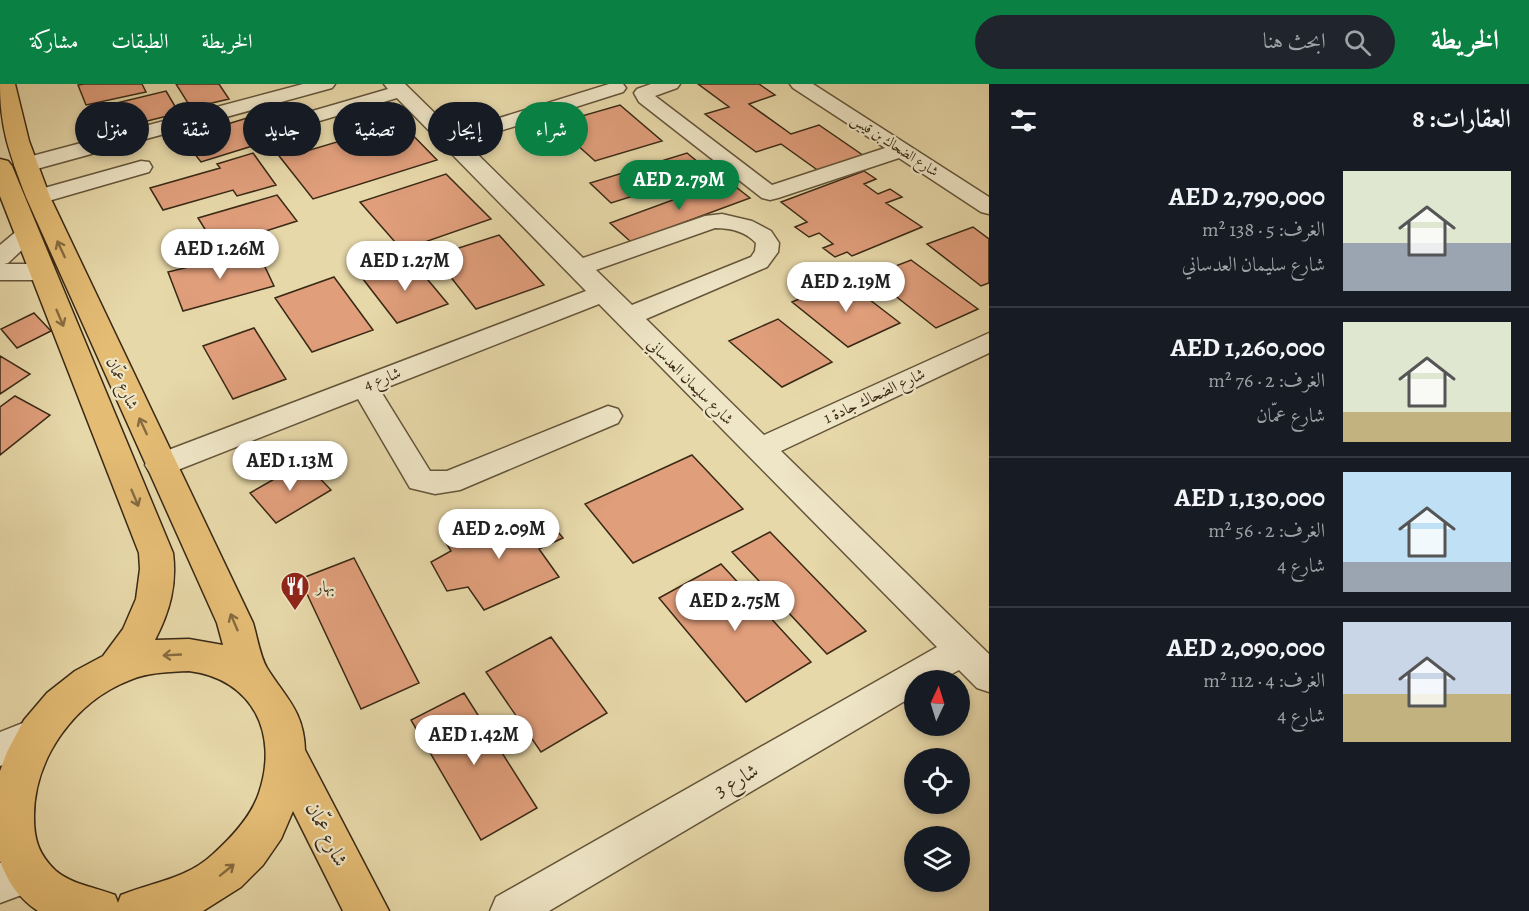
<!DOCTYPE html>
<html lang="ar">
<meta charset="utf-8">
<style>
body{margin:0;font-family:Alegreya,Amiri,serif;background:#20242c;color:#f1f3f6;direction:rtl;height:100vh;display:flex;flex-direction:column;font-size:22px;white-space:nowrap}
*{box-sizing:border-box;margin:0}
p{font-size:20px;color:#9ea1a6}
.icon{flex:none;width:33px;height:33px;fill:none;stroke:currentColor;stroke-width:2;stroke-linecap:round;stroke-linejoin:round}
.map{position:relative;flex:1;overflow:hidden;direction:ltr}
.sheet{display:flex;flex-direction:column;background:#171b24;width:540px}
.sheet>*{flex:none}
.banner{position:absolute;left:18px;top:18px;width:570px;height:54px;direction:rtl;display:flex;gap:12px}
.needle{width:39px;rotate:4deg}
.fabs{position:absolute;left:904px;top:586px;display:grid;gap:12px}
.fabs a{display:grid;place-items:center;width:66px;height:66px;border-radius:50%;background:#171b24;box-shadow:0 3px 9px #0003;font-size:30px}
.price{position:absolute;translate:-50% -51px;padding:0 14px;border-radius:21px;background:#fff;color:#222;font-size:20px;line-height:39px;filter:drop-shadow(0 2px 3px #0008)}
.price::after{content:'';position:absolute;left:50%;top:36px;width:18px;height:14px;margin-left:-9px;background:inherit;clip-path:polygon(0 0,100% 0,50% 100%)}
.price.on{background:#0b8043;color:#fff}
ul{padding:0;list-style:none}
li{display:flex;align-items:center;gap:18px;height:150px;padding:0 18px}
li+li{border-top:2px solid #363941}
li span{display:grid;place-items:center;flex:none;width:168px;height:120px;border-radius:0px;color:#555}
li>.icon{margin-inline-start:auto}
span .icon{width:72px;height:72px;fill:#fffc;stroke-width:1}
li b{font-size:26px}
h2{display:flex;justify-content:space-between;align-items:center;height:72px;padding:0 18px;font-size:26px}
.pill{padding:0 21px;border-radius:27px;background:#171b24;box-shadow:0 3px 9px #0003;font-size:21px;line-height:54px}
.pill.on{background:#0b8043;color:#fff}
header{display:flex;align-items:center;gap:36px;box-sizing:border-box;height:84px;padding:0 30px;background:#0b8043;color:#fff}
header strong{font-size:28px}
nav{display:flex;gap:33px;margin-inline-start:auto;font-size:21px}
.search{width:420px;height:54px;background:#20242c;display:flex;align-items:center;gap:15px;box-sizing:border-box;padding:0 21px;border-radius:33px;color:#9ea1a6;font-size:22px}
main{display:flex;flex:1;min-height:0}
.map>svg:first-child{display:block}
.building{fill:#e09e7b;stroke:#392915;stroke-width:1.5}
.lines{fill:none;stroke-linecap:round;stroke-linejoin:round}
.minor-casing{stroke:#64553a;stroke-width:3}
.major-casing{stroke:#392915;stroke-width:3}
.minor{fill:#efe6c7;fill-rule:evenodd}
.major{fill:#e4bc74;fill-rule:evenodd}
.oneway{stroke:#866b40}
.labels{text-anchor:middle;stroke-width:4.5;stroke-linejoin:round;paint-order:stroke}
.far-street-label{font-size:14px;fill:#392915;stroke:#efe6c7}
.street-label{font-size:16px;fill:#392915;stroke:#efe6c7}
.poi-label{font-size:16px;fill:#392915;stroke:#efe6c7;text-anchor:start}
.near-street-label{font-size:20px;fill:#392915;stroke:#efe6c7}
</style>
<header>
<strong>الخريطة</strong>
<div class="search"><svg class="icon" aria-label="search" viewBox="0 0 24 24"><circle cx="10" cy="10" r="6"/><path d="M15 15l6 6"/></svg>ابحث هنا</div>
<nav><a>الخريطة</a><a>الطبقات</a><a>مشاركة</a></nav>
</header>
<main>
<section class="sheet">
<h2>العقارات: 8<svg class="icon" aria-label="filters" viewBox="0 0 24 24"><path d="M4 7h16M4 17h16"/><circle cx="9" cy="7" r="2"/><circle cx="15" cy="17" r="2"/></svg></h2>
<ul>
<li><span style="background:linear-gradient(#dfe7d0 60%,#9aa5b1 0)"><svg class="icon" aria-label="home" viewBox="0 0 24 24"><path d="M3 11l9-7 9 7M6 9v11h12V9"/></svg></span><div><b>AED 2,790,000</b><p>الغرف: 5 · 138 m²</p><p>شارع سليمان العدساني</p></div></li>
<li><span style="background:linear-gradient(#dfe7d0 75%,#c2b280 0)"><svg class="icon" aria-label="home" viewBox="0 0 24 24"><path d="M3 11l9-7 9 7M6 9v11h12V9"/></svg></span><div><b>AED 1,260,000</b><p>الغرف: 2 · 76 m²</p><p>شارع عمّان</p></div></li>
<li><span style="background:linear-gradient(#bfe0f5 75%,#9aa5b1 0)"><svg class="icon" aria-label="home" viewBox="0 0 24 24"><path d="M3 11l9-7 9 7M6 9v11h12V9"/></svg></span><div><b>AED 1,130,000</b><p>الغرف: 2 · 56 m²</p><p>شارع 4</p></div></li>
<li><span style="background:linear-gradient(#c9d6e8 60%,#c2b280 0)"><svg class="icon" aria-label="home" viewBox="0 0 24 24"><path d="M3 11l9-7 9 7M6 9v11h12V9"/></svg></span><div><b>AED 2,090,000</b><p>الغرف: 4 · 112 m²</p><p>شارع 4</p></div></li>
</ul>
</section>
<div class="map">
<svg width="989" height="827" viewBox="0 0 989 827">
<rect width="100%" height="100%" fill="#e7d8a9"/>
<filter id="stains"><feTurbulence type="fractalNoise" baseFrequency=".00333" numOctaves="4"/><feColorMatrix values="0 0 0 0 .2 0 0 0 0 .09 0 0 0 0 .02 0 0 0 .5 -.17"/></filter>
<radialGradient id="worn" r=".72"><stop offset=".6" stop-color="#630" stop-opacity="0"/><stop offset="1" stop-color="#630" stop-opacity=".3"/></radialGradient>
<path class="building" d="M84 0H142L146 8 86 21 78 1Z
M176 0H219L229 15 191 24Z
M698 0H759L775 11 749 20 791 50 819 41 867 74 823 90 781 60 756 68 705 30 729 23Z
M166 7 179 29 112 46 100 23Z
M620 21 662 57 595 77 554 40Z
M270 27 291 50 201 78 182 54Z
M396 34 437 76 313 115 276 68 294 62 300 69 381 45 376 40Z
M253 69 276 101 237 112 233 106 163 126 150 104 220 84 217 80Z
M687 69 710 88 611 119 590 99Z
M864 87 876 95 864 100 878 110 890 105 902 113 886 119 922 143 852 172 847 168 835 173 823 164 833 160 819 149 809 153 795 143 807 138 781 118Z
M446 90 491 135 402 166 360 118Z
M727 96 750 114 631 158 610 139Z
M277 111 297 137 216 163 198 134Z
M973 143 989 155V199L981 202 927 160Z
M499 151 544 201 476 225 434 172Z
M257 166 274 202 183 227 168 188Z
M911 176 978 225 936 244 870 192Z
M413 178 448 220 397 239 363 195Z
M334 193 373 246 312 268 275 214Z
M844 196 900 239 848 263 792 218Z
M34 229 51 247 17 264 1 245Z
M778 235 832 278 782 303 729 257Z
M254 244 286 295 233 315 203 262Z
M0 272 30 290 0 310Z
M15 312 50 331 0 371V323Z
M692 371 743 425 633 479 585 420Z
M304 378 331 406 276 439 250 409Z
M542 429 563 454 539 465 559 493 484 526 468 503 447 507 431 478 451 467 445 457 503 432 511 442Z
M770 448 866 547 827 570 732 468Z
M354 474 419 599 361 625 300 495Z
M721 480 811 578 746 618 659 514Z
M551 553 607 629 541 668 486 588Z
M464 609 537 724 481 756 411 636Z"/>
<g class="lines">
<g class="minor-casing">
<path id="minor" d="M303 0H335L332 4 33 86 25 87 17 86 14 81 17 76Z
M384 0H405L454 48 609 0H623L626 4 623 8 465 58 583 174 705 132 722 130 752 137 771 147 779 159 778 168 767 183 646 235 764 351 989 249V269L781 367 989 570V608L977 604 959 586 939 597H915V611L549 827H490L496 813 937 563 599 220 380 306 430 387H447L608 322 618 325 622 332 618 339 460 406 435 410 410 404 358 315 170 389 160 392 150 389 145 381 150 373 586 207 397 14 316 38 309 36 306 32 309 28 388 5ZM715 144C730 144 745 147 756 159L755 167 751 173 632 221 596 186Z
M651 0H680L677 4 655 12 772 101 885 64 793 4 790 0H813L989 113V130L981 128 899 74 778 114 770 116 762 114 639 18 634 9 637 5Z
M141 77 149 78 152 83 149 88 38 120 30 118 27 113 30 108Z
M26 144 34 146 38 151 8 179 4 180H41L50 183 53 188 50 193 41 196H0V161L18 146Z
M33 635 46 640 51 652 46 664 0 682V648Z
M29 769 43 775 49 789 43 803 0 819V779Z"/>
</g>
<g class="major-casing">
<path id="major" d="M0 0H15L29 57 50 113 253 539C257 552 260 572 267 584 285 613 304 627 305 666L389 827H343L293 727 281 755 263 781 241 803 203 827H38C19 815 8 798 0 777V687L7 668 24 636 47 609 75 587 103 572 123 545 136 515 140 485 139 469 0 112V75L8 77 12 82 173 469C177 501 170 527 155 556L189 555 223 561 217 539 26 113C10 70 0 46 0 0ZM189 587C253 595 279 650 259 709 251 733 231 754 212 771 186 795 153 798 121 811L118 819 115 811C95 803 73 801 56 787 39 771 34 756 34 734 33 675 75 617 130 596 149 588 169 588 189 587Z"/>
</g>
<use href="#minor" class="minor"/>
<use href="#major" class="major"/>
</g>
<defs><path id="oneway-shaft" d="M-6 0H5M1.5-3L5.5 0L1.5 3" fill="none" stroke-width="1.6" stroke-linecap="round" stroke-linejoin="round" transform="scale(1.5)"/></defs>
<g class="oneway">
<use href="#oneway-shaft" transform="translate(61 165) rotate(-115)"/>
<use href="#oneway-shaft" transform="translate(60 234) rotate(67)"/>
<use href="#oneway-shaft" transform="translate(143 342) rotate(-115)"/>
<use href="#oneway-shaft" transform="translate(135 414) rotate(67)"/>
<use href="#oneway-shaft" transform="translate(234 538) rotate(-113)"/>
<use href="#oneway-shaft" transform="translate(172 571) rotate(177)"/>
<use href="#oneway-shaft" transform="translate(227 786) rotate(-39)"/>
</g>
<defs>
<g id="restaurant-pin" transform="scale(1.5)"><path d="M0 17L-7.5 6A9.5 9.5 0 1 1 7.5 6Z" fill="#8f2418" stroke="#efe6c7"/><path d="M-5-6h1v4h1v-4h1v4h1v-4h1v5L-1.5 .5V6h-2V.5L-5-1ZM5-6V6H3V1.5H1.5Q1.5-4 5-6Z" fill="#fff"/></g>
</defs>
<g fill-rule="evenodd">
<use href="#restaurant-pin" x="295" y="502"/>
</g>
<g class="labels">
<g class="far-street-label">
<text transform="translate(895 61) rotate(33)" y="5">شارع الضحاك بن قيس</text>
</g>
<g class="street-label">
<text transform="translate(382 294) rotate(-21)" y="6">شارع 4</text>
<text transform="translate(691 297) rotate(45)" y="6">شارع سليمان العدساني</text>
<text transform="translate(123 299) rotate(65)" y="6">شارع عمّان</text>
<text transform="translate(874 311) rotate(-25)" y="6">شارع الضحاك جادة 1</text>
</g>
<g class="poi-label">
<text x="316" y="508">بهار</text>
</g>
<g class="near-street-label">
<text transform="translate(736 696) rotate(-30)" y="7">شارع 3</text>
<text transform="translate(327 750) rotate(63)" y="7">شارع عمّان</text>
</g>
</g>
<rect width="100%" height="100%" filter="url(#stains)"/>
<rect width="100%" height="100%" fill="url(#worn)"/>
</svg>
<div class="fabs">
<a><svg class="needle" viewBox="-14 -14 28 28"><path d="M0-13l5 13h-10z" fill="#e53935"/><path d="M0 13l5-13h-10z" fill="#9ea1a6"/></svg></a>
<a><svg class="icon" aria-label="locate" viewBox="0 0 24 24"><circle cx="12" cy="12" r="6"/><path d="M12 2v4M12 18v4M2 12h4M18 12h4"/></svg></a>
<a><svg class="icon" aria-label="layers" viewBox="0 0 24 24"><path d="M12 4l9 5-9 5-9-5zM3 14l9 5 9-5"/></svg></a>
</div>
<b class="price on" style="left:679px;top:127px">AED 2.79M</b>
<b class="price" style="left:220px;top:196px">AED 1.26M</b>
<b class="price" style="left:405px;top:208px">AED 1.27M</b>
<b class="price" style="left:846px;top:229px">AED 2.19M</b>
<b class="price" style="left:290px;top:408px">AED 1.13M</b>
<b class="price" style="left:499px;top:476px">AED 2.09M</b>
<b class="price" style="left:735px;top:548px">AED 2.75M</b>
<b class="price" style="left:474px;top:682px">AED 1.42M</b>
<div class="banner">
<a class="pill on">شراء</a>
<a class="pill">إيجار</a>
<a class="pill">تصفية</a>
<a class="pill">جديد</a>
<a class="pill">شقة</a>
<a class="pill">منزل</a>
</div>
</div>
</main>
